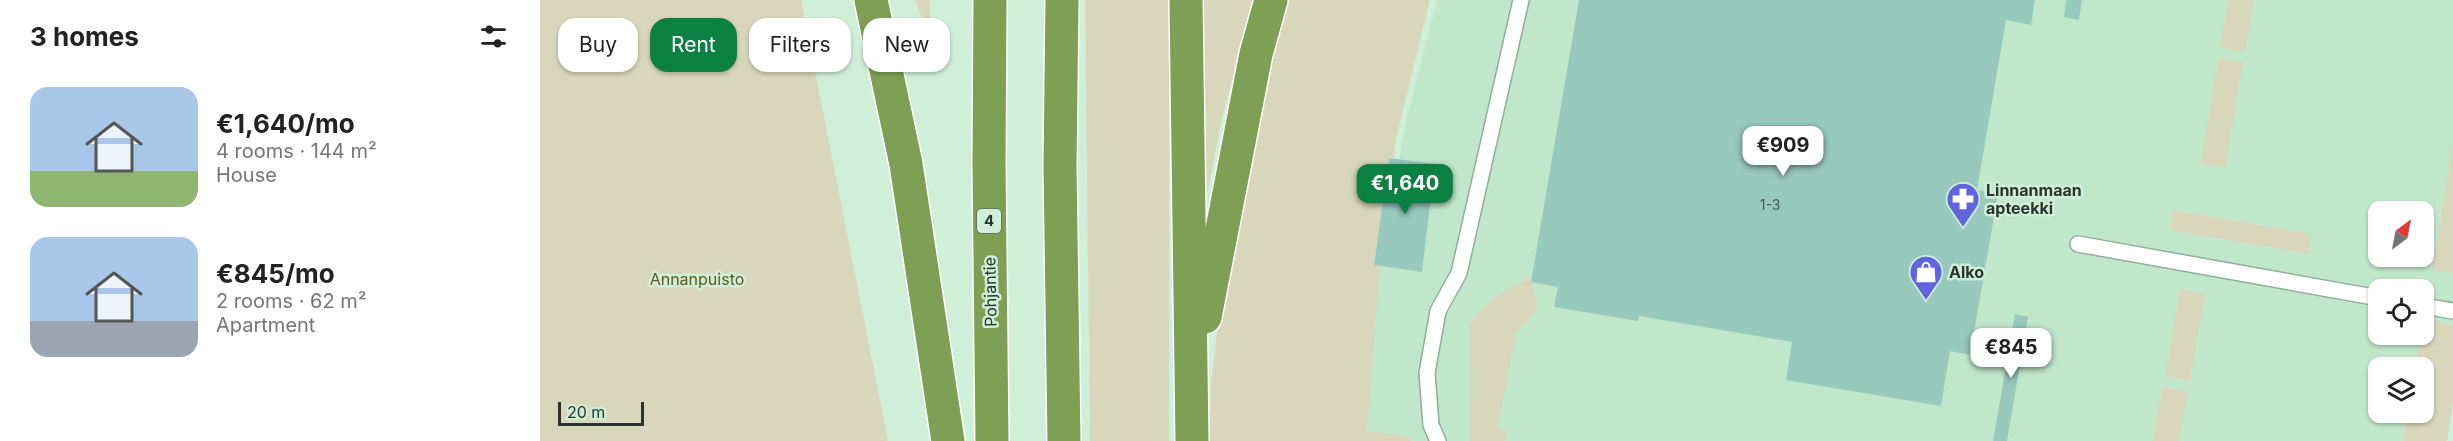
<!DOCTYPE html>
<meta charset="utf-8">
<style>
body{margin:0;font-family:Inter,sans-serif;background:#f6f6f6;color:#222;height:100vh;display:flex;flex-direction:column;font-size:22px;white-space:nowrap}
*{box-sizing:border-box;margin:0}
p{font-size:20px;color:#767676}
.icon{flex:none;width:33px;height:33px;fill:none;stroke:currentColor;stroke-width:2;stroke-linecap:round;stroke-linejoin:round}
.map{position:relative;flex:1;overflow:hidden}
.panel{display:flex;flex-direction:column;background:#fff;width:540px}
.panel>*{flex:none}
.banner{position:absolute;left:18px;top:18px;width:570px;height:54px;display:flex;gap:12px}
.needle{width:39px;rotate:32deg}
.tools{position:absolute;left:1828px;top:201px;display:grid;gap:12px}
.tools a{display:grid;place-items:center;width:66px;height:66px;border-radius:12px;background:#fff;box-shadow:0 2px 4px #0004;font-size:30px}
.scale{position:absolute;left:18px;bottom:15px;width:86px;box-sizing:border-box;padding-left:6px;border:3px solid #29352c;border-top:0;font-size:16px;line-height:21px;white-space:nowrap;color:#29352c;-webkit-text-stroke:4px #d0efd8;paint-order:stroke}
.price{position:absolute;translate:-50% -51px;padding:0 14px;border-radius:12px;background:#fff;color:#222;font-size:20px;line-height:39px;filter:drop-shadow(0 2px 3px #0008)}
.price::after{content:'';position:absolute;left:50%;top:36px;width:18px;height:14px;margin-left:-9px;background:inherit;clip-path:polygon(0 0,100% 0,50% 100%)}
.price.selected{background:#0b8043;color:#fff}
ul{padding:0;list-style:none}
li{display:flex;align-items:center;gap:18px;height:150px;padding:0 30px}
li span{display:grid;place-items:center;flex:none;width:168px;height:120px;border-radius:18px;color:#555}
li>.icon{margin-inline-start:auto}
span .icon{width:72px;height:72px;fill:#fffc;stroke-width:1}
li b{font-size:26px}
h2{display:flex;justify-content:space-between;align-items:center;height:72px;padding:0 30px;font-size:26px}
.tag{padding:0 21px;border-radius:18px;background:#fff;box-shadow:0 2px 4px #0004;font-size:21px;line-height:54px}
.tag.selected{background:#0b8043;color:#fff}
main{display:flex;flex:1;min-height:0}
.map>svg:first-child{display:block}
.built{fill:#c1e7cb;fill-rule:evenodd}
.green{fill:#d8d7bc}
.building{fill:#98c9bd}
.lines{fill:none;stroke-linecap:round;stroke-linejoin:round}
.service-casing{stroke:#91ae99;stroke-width:18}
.motorway-casing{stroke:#fff;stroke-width:36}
.service{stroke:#fff;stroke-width:15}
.motorway{stroke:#7f9f55;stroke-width:33}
.labels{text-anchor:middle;stroke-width:5;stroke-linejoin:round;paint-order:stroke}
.number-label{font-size:14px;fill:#455a50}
.shield{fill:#d0efd8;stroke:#5b6d60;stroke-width:1.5}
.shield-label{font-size:15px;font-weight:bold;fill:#29352c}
.poi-label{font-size:16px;font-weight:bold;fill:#29352c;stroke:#d0efd8;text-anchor:start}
.park-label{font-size:16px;fill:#5f5817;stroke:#d0efd8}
.street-label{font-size:16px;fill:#29352c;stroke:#d0efd8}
</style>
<main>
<section class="panel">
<h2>3 homes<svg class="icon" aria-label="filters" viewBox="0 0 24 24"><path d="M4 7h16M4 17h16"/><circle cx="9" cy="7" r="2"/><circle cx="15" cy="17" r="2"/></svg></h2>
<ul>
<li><span style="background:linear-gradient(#a9c7e8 70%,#8fb573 0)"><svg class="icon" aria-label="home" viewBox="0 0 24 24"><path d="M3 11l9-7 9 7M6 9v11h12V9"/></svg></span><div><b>€1,640/mo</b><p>4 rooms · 144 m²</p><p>House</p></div></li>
<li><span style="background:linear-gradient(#a9c7e8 70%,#9aa5b1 0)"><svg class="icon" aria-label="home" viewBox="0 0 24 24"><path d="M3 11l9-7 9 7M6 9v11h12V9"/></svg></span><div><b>€845/mo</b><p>2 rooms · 62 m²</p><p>Apartment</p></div></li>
</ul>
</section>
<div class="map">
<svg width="1913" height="441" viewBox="0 0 1913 441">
<rect width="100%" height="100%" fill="#d0efd8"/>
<path class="built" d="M897 0H1913V335L1895 441H826L834 295 867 118ZM1839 212H1884V256H1839ZM1839 290H1884V334H1839ZM1839 368H1884V412H1839Z"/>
<path class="green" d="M0 0H261L348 441H0Z
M375 0H390L389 36Z
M545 0H629V441H550Z
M658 0H713L682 117 666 200H659Z
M741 0H890L856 139 854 158H849L834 265 840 266 827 431 868 436 870 441H669L671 383 680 308Z
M1688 0H1714L1705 52 1680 48Z
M1678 58 1703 63 1685 168 1661 164Z
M1913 145V273L1892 270Z
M1633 210 1771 234 1768 254 1629 230Z
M993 276 991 282 998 304 995 313 976 334 958 428 966 430 965 441H930V325C945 300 967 289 993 276Z
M1640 289 1665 294 1650 381 1625 376Z
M1884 319 1913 325V403L1907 441H1863L1868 413 1884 412V368L1875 367 1880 335 1884 334Z
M1622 387 1648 391 1639 441H1613Z"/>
<path class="building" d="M1039 0H1495L1491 25 1466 20 1437 190 1458 194 1430 355 1410 351 1401 406 1246 380 1252 342 1099 316 1098 321 1014 307 1018 287 991 282Z
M1526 0H1542L1539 20 1524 17Z
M849 158 895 164 882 272 834 265Z
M1475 314 1488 317 1467 441H1453Z"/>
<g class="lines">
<g class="service-casing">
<path id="service" d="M1538 244 1839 298
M1884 306 1913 311
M898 441 891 425 887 373 898 311 919 273 981 0"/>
</g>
<g class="motorway-casing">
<path id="motorway" d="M331 0 366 164 408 441
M450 0 449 164 452 441
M522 0 520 166 524 441
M646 0 652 441
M665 317 716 54 731 0"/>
</g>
<use href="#service" class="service"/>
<use href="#motorway" class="motorway"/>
</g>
<defs>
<g id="pharmacy-pin" transform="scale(1.725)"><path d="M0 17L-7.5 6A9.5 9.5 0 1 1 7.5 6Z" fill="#6164dc" stroke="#d0efd8"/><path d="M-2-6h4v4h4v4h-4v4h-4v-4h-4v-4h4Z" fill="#fff"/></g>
<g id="shop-pin" transform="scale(1.725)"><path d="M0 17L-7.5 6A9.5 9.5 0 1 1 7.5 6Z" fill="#6164dc" stroke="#d0efd8"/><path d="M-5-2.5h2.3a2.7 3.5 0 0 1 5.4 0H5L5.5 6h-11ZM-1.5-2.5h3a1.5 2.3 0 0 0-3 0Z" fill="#fff"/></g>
</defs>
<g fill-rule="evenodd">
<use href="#pharmacy-pin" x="1423" y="199"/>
<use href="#shop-pin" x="1386" y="272"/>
</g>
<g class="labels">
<g class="number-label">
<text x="1230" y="210">1-3</text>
</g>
<rect class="shield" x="437" y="209" width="24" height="24" rx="4.5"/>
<g class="shield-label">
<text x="449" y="226">4</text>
</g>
<g class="poi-label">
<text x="1446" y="196">Linnanmaan<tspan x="1446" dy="18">apteekki</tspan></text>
<text x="1409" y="278">Alko</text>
</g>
<g class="park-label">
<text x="157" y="285">Annanpuisto</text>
</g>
<g class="street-label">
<text transform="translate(450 292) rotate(-91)" y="6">Pohjantie</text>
</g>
</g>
</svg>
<div class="tools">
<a><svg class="needle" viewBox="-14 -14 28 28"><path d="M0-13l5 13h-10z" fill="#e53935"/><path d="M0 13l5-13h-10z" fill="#767676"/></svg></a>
<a><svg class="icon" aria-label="locate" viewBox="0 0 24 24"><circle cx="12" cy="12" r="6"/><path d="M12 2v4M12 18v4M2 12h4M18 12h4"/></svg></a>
<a><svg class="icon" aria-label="layers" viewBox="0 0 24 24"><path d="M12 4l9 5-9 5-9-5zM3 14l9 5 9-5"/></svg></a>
</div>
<div class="scale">20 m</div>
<b class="price" style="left:1243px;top:177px">€909</b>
<b class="price selected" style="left:865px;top:215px">€1,640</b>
<b class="price" style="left:1471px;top:379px">€845</b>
<div class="banner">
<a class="tag">Buy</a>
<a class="tag selected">Rent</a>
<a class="tag">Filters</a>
<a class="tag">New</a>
</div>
</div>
</main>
